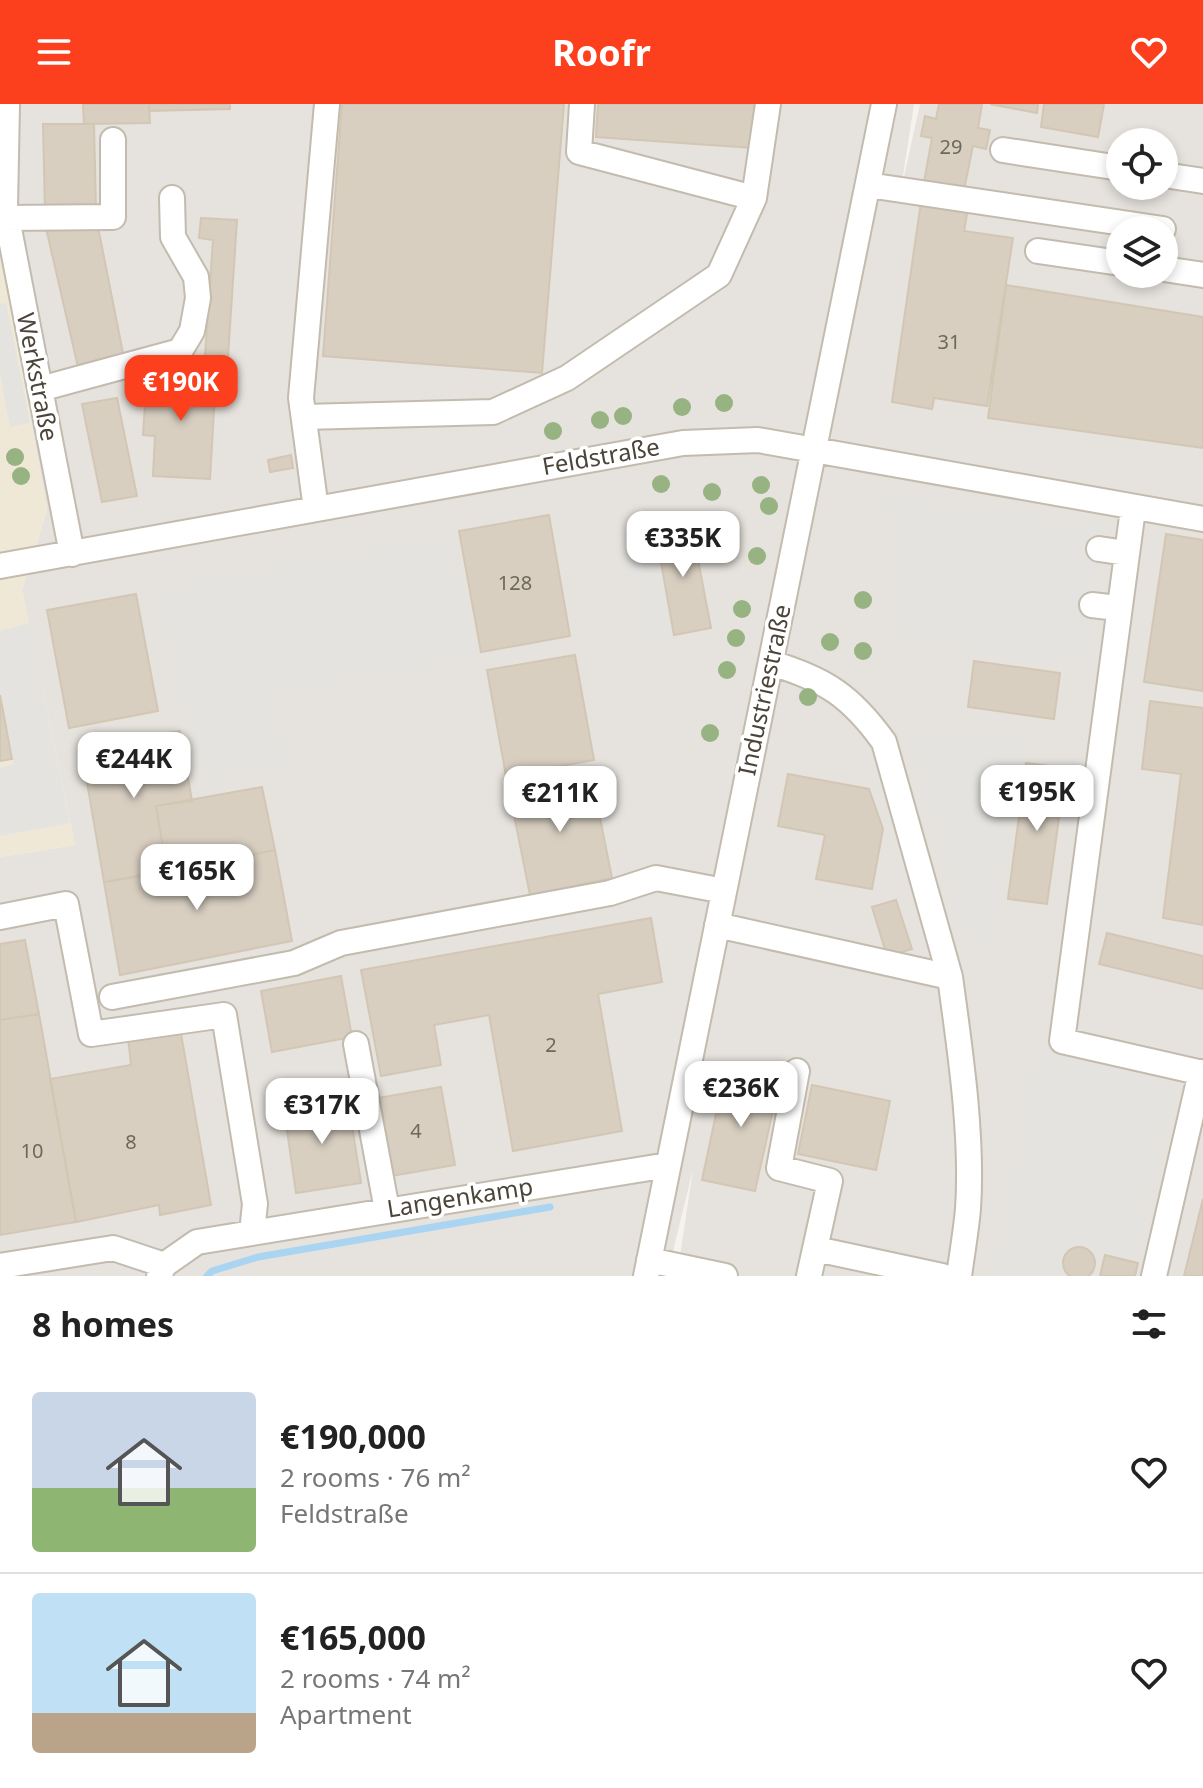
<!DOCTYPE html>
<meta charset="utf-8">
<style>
body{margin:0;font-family:"Noto Sans",sans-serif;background:#f6f6f6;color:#222;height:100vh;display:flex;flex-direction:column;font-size:30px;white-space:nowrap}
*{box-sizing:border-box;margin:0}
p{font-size:26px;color:#767676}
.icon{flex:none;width:44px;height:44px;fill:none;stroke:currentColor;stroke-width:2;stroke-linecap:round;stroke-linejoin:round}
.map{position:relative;height:1172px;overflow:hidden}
.sheet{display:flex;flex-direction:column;background:#fff;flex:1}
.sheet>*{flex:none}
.tools{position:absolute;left:1106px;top:24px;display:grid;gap:16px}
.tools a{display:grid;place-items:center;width:72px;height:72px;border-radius:50%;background:#fff;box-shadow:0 4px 12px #0003;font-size:40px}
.price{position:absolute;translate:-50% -68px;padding:0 18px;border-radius:16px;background:#fff;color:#222;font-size:26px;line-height:52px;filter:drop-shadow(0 2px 4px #0008)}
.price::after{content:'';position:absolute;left:50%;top:48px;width:24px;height:18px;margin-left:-12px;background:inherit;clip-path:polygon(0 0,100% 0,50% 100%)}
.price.on{background:#fc3f1d;color:#fff}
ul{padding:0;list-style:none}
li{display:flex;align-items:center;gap:24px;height:200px;padding:0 32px}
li+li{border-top:2px solid #e0e0e0}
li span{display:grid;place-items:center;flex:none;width:224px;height:160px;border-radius:8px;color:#555}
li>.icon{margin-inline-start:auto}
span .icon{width:96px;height:96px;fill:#fffc;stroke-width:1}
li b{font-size:34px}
h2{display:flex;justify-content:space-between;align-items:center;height:96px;padding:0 32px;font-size:34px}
header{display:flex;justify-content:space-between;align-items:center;height:104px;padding:0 32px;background:#fc3f1d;color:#fff;font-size:36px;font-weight:700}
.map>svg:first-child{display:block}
.industrial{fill:#e6e2dd;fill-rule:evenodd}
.education{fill:#efe8d6}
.parking{fill:#e5e3e0}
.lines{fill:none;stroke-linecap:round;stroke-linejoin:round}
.stream{stroke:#a9d4f2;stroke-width:7}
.building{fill:#d8cfc1;stroke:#d3c7b4;stroke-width:2}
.minor-casing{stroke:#c2bbae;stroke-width:28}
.minor{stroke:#fff;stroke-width:24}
.tree{fill:#97b381}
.labels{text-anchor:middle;stroke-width:7;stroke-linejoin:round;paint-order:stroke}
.number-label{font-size:20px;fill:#6e675b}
.street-label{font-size:24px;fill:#4b4439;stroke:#fff}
</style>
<header><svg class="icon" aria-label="menu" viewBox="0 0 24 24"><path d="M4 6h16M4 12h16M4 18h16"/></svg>Roofr<svg class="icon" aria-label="heart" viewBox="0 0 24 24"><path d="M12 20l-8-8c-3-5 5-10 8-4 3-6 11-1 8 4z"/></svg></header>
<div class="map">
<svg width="1203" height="1172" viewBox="0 0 1203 1172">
<rect width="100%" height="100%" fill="#f6f3ec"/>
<path class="industrial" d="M0 0H914L900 91 920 0H1203V1172H677L693 1065 667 1172H0V753L75 741 22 486 47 406 0 146ZM1120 38H1164V82H1120ZM1120 126H1164V170H1120Z"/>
<path class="education" d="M0 146 47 406 22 486 75 741 0 753Z"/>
<path class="parking" d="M28 124 54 270 45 269 20 126Z
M6 199 30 319 10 323 0 269V200Z
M882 389 1103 421 1085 563 902 539Z
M652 415 674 543 643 548 620 420Z
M453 430 475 556 276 590 289 663 200 679 186 599 176 601 156 482Z
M29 519 70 719 0 732V664L14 660 0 592V527Z
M905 620 1026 634 988 852H971Z
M1034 945 1175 980 1133 1155 1066 1141 1059 1172H991Z"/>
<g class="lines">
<path class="stream" d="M207 1172 212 1167 258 1153 550 1103"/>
</g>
<path class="building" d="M83 0H149L150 19 84 20Z
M149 0H230V5L149 7Z
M342 0H564L542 269 323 252Z
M598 0H755L752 44 596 33Z
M939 0H982L978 24 990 26 986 45 973 42 964 86 924 78 932 34 921 32 925 12 936 15Z
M990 0H1038L1037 9Z
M1044 0H1104L1098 33 1041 23Z
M43 20H94L96 106 45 107Z
M921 98 968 104 964 127 1013 134 987 302 934 294 932 305 892 298Z
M201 114 237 116 227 268 204 266 213 136 199 134Z
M98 123 124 254 78 263 46 124Z
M1006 181 1203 213V344L988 314Z
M147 268 216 272 210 375 153 372 155 332 143 331Z
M117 294 137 392 102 398 82 300Z
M291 351 293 364 270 368 268 356Z
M549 411 570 532 481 548 459 427Z
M691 419 711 524 674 531 655 425Z
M1166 430 1203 436V587L1144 578Z
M136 490 158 607 69 624 47 506Z
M575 551 594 656 506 672 487 566Z
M974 557 1060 569 1054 615 968 603Z
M0 591 12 655 0 657Z
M1150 597 1203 604V821L1163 814 1181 670 1142 665Z
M180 627 192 697 156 702 167 768 104 778 81 643Z
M1026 659 1066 664 1047 800 1008 795Z
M591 669 612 774 530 791 509 686Z
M788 670 869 685 883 725 872 785 816 775 825 731 778 722Z
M262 683 275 746 167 768 156 702Z
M275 746 292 837 120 871 104 778Z
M896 796 912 845 887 852 872 803Z
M651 814 662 878 598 890 622 1027 513 1047 489 911 434 921 441 961 381 972 361 866Z
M1107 829 1203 852V885L1099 860Z
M25 836 39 910 0 916V840Z
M341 872 352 933 272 948 261 887Z
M39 910 76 1118 0 1131V916Z
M180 924 211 1101 160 1111 159 1101 76 1118 50 975 131 961 128 933Z
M726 963 780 975 755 1087 702 1076Z
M812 981 890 997 876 1066 798 1050Z
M441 983 455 1061 391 1072 378 994Z
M348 996 361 1079 296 1089 284 1005Z
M1203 1095V1172H1184Z
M1063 1159a16 16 0 1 1 32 0a16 16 0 1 1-32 0Z
M1105 1151 1138 1159 1135 1172H1100Z"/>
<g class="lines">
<g class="minor-casing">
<path id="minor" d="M7 0 5 104 72 450
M582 0 579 48 754 94
M1003 46 1120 64
M1164 71 1203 77
M868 81 1163 125
M6 114 113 113V36
M1038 147 1120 159
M1164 165 1203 171
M40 285 180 247 192 227 198 194 196 173 173 133 172 94
M304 313 493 308 567 274 719 171 754 94 768 0
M316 405 301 294 327 0
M1133 405 1062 937 1203 969
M1099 445 1126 449
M0 462 683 339 758 336 1203 415
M1092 501 1117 504
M771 559C825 575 851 592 884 638L950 873C960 946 973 1032 968 1105 966 1127 962 1150 959 1172
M0 813 66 800 91 930 224 911 255 1100 252 1128
M717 821 950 873
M112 893 294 859 341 839 610 789 656 774 724 787
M356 940 387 1106
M797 967 779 1064 830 1077 809 1172
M816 1145 942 1172
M649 1156 725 1172
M0 1162 113 1144 164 1161
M159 1172 164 1161 197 1138 668 1061
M646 1172 884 0
M1154 1172 1201 968"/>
</g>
<use href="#minor" class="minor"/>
</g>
<g class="tree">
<circle cx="724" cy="299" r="9"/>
<circle cx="682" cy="303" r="9"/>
<circle cx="623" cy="312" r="9"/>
<circle cx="600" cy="316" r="9"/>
<circle cx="553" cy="327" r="9"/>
<circle cx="15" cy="353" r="9"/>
<circle cx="21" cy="372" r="9"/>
<circle cx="661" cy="380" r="9"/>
<circle cx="761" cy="381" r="9"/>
<circle cx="712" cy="388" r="9"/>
<circle cx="769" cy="402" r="9"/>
<circle cx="757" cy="452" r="9"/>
<circle cx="863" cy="496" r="9"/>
<circle cx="742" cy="505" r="9"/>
<circle cx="736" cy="534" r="9"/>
<circle cx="830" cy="538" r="9"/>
<circle cx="863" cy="547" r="9"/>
<circle cx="727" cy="566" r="9"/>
<circle cx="808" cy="593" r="9"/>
<circle cx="710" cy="629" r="9"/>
</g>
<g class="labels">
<g class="number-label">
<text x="951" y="50">29</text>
<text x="949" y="245">31</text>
<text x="515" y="486">128</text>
<text x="551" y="948">2</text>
<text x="416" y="1034">4</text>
<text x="131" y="1045">8</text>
<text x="32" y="1054">10</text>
</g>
<g class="street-label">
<text transform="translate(37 273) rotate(79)" y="8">Werkstraße</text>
<text transform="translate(601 353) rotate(-10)" y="8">Feldstraße</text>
<text transform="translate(765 586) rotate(-78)" y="8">Industriestraße</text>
<text transform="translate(460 1094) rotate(-9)" y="8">Langenkamp</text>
</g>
</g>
</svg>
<div class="tools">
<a><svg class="icon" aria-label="locate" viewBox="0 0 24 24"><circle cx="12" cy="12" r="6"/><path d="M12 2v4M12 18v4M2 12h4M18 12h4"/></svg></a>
<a><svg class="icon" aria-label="layers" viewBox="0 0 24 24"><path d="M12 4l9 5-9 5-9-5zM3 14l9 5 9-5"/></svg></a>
</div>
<b class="price on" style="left:181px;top:319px">€190K</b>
<b class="price" style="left:683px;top:475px">€335K</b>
<b class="price" style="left:134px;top:696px">€244K</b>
<b class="price" style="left:1037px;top:729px">€195K</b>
<b class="price" style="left:560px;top:730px">€211K</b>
<b class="price" style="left:197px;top:808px">€165K</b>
<b class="price" style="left:741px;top:1025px">€236K</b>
<b class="price" style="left:322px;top:1042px">€317K</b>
</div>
<section class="sheet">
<h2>8 homes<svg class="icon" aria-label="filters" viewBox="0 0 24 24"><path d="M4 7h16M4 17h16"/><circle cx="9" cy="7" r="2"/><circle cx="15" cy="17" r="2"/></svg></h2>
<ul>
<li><span style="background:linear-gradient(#c9d6e8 60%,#8fb573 0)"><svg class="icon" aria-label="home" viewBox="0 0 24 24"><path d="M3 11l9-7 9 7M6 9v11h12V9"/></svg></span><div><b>€190,000</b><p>2 rooms · 76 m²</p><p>Feldstraße</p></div><svg class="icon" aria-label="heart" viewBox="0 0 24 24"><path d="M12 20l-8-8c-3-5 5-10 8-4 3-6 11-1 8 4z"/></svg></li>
<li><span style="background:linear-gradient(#bfe0f5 75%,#b9a48a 0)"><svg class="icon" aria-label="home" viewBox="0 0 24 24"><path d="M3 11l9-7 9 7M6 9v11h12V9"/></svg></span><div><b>€165,000</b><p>2 rooms · 74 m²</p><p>Apartment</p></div><svg class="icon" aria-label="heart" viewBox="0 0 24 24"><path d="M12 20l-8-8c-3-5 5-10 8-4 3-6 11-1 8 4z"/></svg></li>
</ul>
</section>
